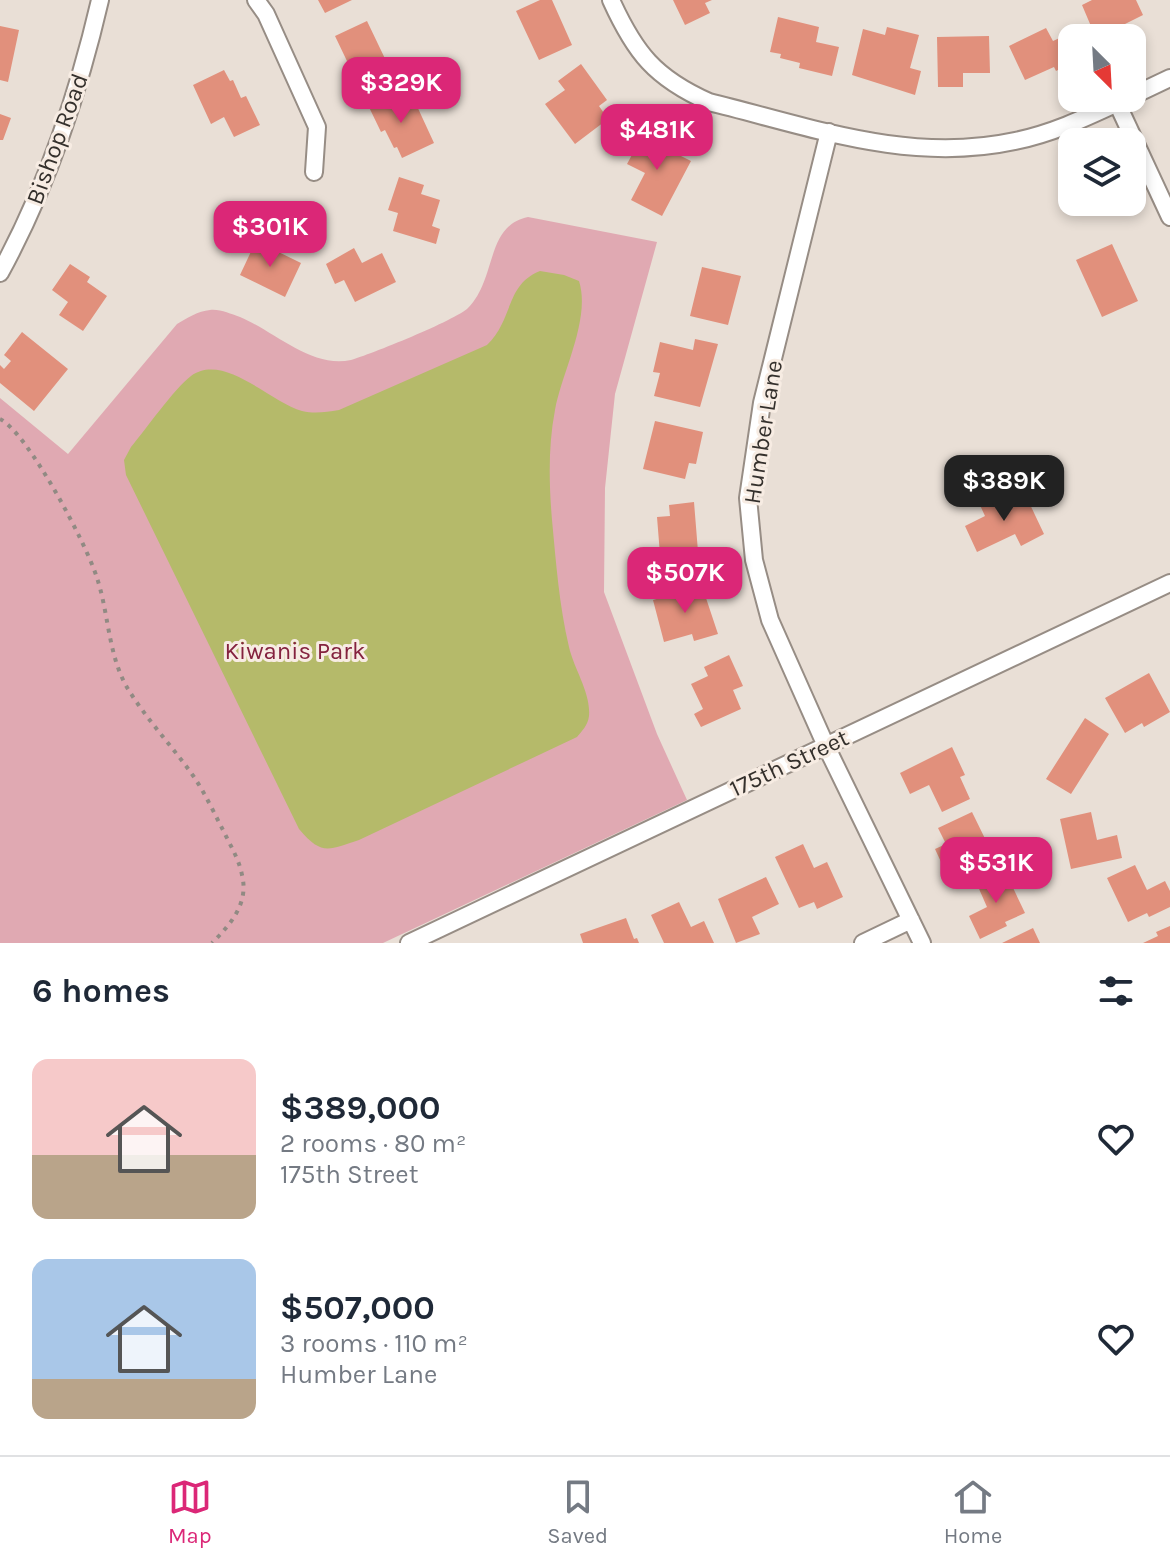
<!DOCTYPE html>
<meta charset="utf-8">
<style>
body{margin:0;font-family:Karla,sans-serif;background:#f2f2f3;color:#1f2937;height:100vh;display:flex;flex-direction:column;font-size:30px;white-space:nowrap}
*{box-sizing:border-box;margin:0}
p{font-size:26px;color:#747a83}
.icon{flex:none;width:44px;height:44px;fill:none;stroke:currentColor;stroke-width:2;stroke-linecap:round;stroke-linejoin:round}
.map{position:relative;height:943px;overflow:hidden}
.panel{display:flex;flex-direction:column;background:#fff;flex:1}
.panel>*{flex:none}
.needle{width:52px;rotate:156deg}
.tools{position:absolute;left:1058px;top:24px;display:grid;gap:16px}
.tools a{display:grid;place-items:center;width:88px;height:88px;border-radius:16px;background:#fff;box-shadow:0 4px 12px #0003;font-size:40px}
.price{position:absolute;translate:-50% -68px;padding:0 18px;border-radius:16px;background:#db2777;color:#fff;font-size:26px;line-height:52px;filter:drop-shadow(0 2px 4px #0008)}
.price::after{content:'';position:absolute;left:50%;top:48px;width:24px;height:18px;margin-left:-12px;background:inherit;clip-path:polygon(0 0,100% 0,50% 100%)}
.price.active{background:#222;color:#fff}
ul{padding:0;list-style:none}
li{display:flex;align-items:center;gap:24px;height:200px;padding:0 32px}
li span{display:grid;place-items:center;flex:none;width:224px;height:160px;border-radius:16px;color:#555}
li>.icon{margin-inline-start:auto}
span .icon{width:96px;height:96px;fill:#fffc;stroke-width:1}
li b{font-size:34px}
h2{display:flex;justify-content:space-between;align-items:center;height:96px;padding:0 32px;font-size:34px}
.menu{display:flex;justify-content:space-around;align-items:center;height:112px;border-top:2px solid #e0e1e3;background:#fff;font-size:22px;color:#747a83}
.menu a{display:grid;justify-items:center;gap:4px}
.menu .active{color:#db2777}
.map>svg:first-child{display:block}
.green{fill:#e0a9b2}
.water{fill:#b5ba6a}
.building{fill:#e1907c}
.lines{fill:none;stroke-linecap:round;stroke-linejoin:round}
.street-casing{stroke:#978d85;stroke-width:20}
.path{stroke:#918a83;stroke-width:4;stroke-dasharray:4 6;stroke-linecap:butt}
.street{stroke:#fff;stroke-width:16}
.labels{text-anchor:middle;stroke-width:6;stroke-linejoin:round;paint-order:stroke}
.street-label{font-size:24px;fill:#34302c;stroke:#f7ece3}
.park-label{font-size:24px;fill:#84223e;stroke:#f7ece3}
</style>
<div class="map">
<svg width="1170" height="943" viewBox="0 0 1170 943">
<rect width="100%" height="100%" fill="#e9dfd6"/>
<path class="green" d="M528 217 657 242 615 394 605 488 604 592 657 734 687 800 383 943H0V398L68 454 177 324C187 318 198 311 210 310 221 309 230 314 240 317 274 331 312 369 351 360 369 355 456 320 468 308 497 279 485 226 528 217Z"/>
<path class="water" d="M540 271 564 275 579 281C591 319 562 372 555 410 548 446 549 484 552 520 556 562 559 605 569 647 574 669 591 693 589 716 588 725 582 731 577 737L359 840C328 850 322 856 299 829L126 475 124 460 131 447C146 429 174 389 191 376 224 352 270 402 302 411 315 414 326 412 339 410L487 345C514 319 505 285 540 271Z"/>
<path class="building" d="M318 0H352L325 13Z
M540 0H552L572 45 539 60 516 11Z
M673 0H712L705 3 710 13 685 25Z
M1092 0H1136L1143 15 1125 24 1131 36 1096 38 1082 5Z
M778 17 819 27 816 42 839 47 832 76 799 68 800 63 780 58 781 54 770 52Z
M367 21 389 67 357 82 335 36Z
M0 26 19 30 8 82 0 80Z
M887 27 919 35 910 68 921 71 915 95 852 75 863 29 885 35Z
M1046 28 1053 41 1064 36 1072 52V63L1056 71 1054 67 1025 80 1009 46Z
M989 36 990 73H963V87H938L937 37Z
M581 64 607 100 599 106 608 119 575 144 545 104 565 90 558 81Z
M224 70 230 81 233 80 241 98 246 96 260 125 234 137 224 117 211 124 193 85Z
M393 91 402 111 416 104 434 143 402 158 397 147 394 148 385 130 381 132 367 103Z
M0 114 11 118 3 140H0Z
M646 129 675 147 673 152 691 161 662 216 631 200 645 173 627 164Z
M399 177 424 185 421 194 440 200 432 226 440 229 436 244 393 231 398 213 388 210Z
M256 241 301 263 285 297 240 275Z
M1112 244 1138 301 1102 317 1076 260Z
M354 248 362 263 382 253 396 282 355 302 344 280 335 284 326 264Z
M70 264 90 277 87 282 107 296 83 331 59 315 68 302 52 290Z
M702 267 741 276 728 325 690 316Z
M22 332 68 369 34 411 0 383V365L4 369 11 361 4 355Z
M695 339 718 344 700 407 654 396 660 373 653 372 660 342 693 350Z
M655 421 703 432 696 464 689 463 685 479 643 469Z
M1003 492 1009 504 1026 496 1044 534 1021 546 1015 534 977 552 965 526 985 516 979 503Z
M694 502 699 564 661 567 657 517 670 516 669 505Z
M702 586 718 634 694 641 692 634 664 642 653 600Z
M729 655 743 686 733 690 741 709 701 727 694 714 703 709 691 684 708 676 704 667Z
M1149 673 1170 712 1144 727 1142 723 1125 733 1105 698Z
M1085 718 1109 734 1071 794 1046 779Z
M952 747 965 775 960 777 970 799 942 812 929 785 910 794 900 773Z
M972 812 993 855 948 877 935 849 946 844 938 828Z
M1091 812 1097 840 1117 835 1122 858 1071 869 1060 819Z
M803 844 814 868 827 862 843 897 817 909 814 902 799 908 775 857Z
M1135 865 1147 890 1165 881 1170 891V907L1149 917 1147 913 1128 922 1107 878Z
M1004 869 1025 913 1005 922 1007 926 980 939 969 916 987 907 976 882Z
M766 877 779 904 752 917 760 934 736 943 718 899Z
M679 902 691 927 704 921 714 943H664L651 915Z
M626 918 634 939 637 938 639 943H583L580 934Z
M1170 926V943H1143L1158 936 1156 932Z
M1033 928 1040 943H1002Z"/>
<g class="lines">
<g class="street-casing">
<path id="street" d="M256 0 266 14 317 127 314 172
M611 0C635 53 655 78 709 102 811 127 909 164 1015 141 1055 133 1091 115 1128 98
M1132 96 1170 78
M1117 103 1170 217
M829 132 762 403 748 498 754 560 770 620 826 746 922 943
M0 273C47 187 78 95 100 0
M409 943 1170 583
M863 943 911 920"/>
</g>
<path class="path" d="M0 419C28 433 87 545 97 578 109 614 108 656 128 689 147 720 173 747 194 777 205 793 214 813 223 830 230 845 239 859 242 875 249 903 231 924 212 943"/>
<use href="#street" class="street"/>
</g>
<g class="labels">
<g class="street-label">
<text transform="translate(57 139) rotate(-70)" y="8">Bishop Road</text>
<text transform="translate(763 432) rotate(-81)" y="8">Humber Lane</text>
<text transform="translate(789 763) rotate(-25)" y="8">175th Street</text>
</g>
<g class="park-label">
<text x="295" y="659">Kiwanis Park</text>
</g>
</g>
</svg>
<div class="tools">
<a><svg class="needle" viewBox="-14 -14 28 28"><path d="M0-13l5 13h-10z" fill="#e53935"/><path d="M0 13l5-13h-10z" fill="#747a83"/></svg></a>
<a><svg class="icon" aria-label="layers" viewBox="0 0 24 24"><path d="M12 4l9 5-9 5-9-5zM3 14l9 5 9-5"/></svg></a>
</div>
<b class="price" style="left:401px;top:125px">$329K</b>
<b class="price" style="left:657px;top:172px">$481K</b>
<b class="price" style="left:270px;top:269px">$301K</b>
<b class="price active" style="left:1004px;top:523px">$389K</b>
<b class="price" style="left:685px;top:615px">$507K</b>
<b class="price" style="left:996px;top:905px">$531K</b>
</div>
<section class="panel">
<h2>6 homes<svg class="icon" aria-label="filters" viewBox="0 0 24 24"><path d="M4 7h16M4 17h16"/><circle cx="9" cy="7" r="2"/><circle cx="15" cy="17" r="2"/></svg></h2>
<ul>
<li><span style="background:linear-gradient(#f6c9c9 60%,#b9a48a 0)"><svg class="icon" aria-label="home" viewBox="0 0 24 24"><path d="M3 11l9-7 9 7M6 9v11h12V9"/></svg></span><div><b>$389,000</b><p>2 rooms · 80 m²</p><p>175th Street</p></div><svg class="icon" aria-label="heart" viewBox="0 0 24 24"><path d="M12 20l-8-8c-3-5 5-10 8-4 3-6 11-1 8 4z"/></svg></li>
<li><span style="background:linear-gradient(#a9c7e8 75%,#b9a48a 0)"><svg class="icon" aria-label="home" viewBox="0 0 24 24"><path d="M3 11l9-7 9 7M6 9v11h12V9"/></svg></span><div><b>$507,000</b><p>3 rooms · 110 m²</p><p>Humber Lane</p></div><svg class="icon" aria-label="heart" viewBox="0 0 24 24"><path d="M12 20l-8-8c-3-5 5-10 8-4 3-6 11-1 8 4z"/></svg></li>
</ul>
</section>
<nav class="menu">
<a class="active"><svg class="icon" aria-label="map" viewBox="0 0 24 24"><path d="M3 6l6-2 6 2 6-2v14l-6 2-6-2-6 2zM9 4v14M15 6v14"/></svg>Map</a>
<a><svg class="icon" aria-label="saved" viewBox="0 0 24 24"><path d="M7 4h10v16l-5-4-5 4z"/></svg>Saved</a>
<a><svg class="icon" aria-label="home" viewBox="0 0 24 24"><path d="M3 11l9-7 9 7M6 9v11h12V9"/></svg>Home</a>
</nav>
